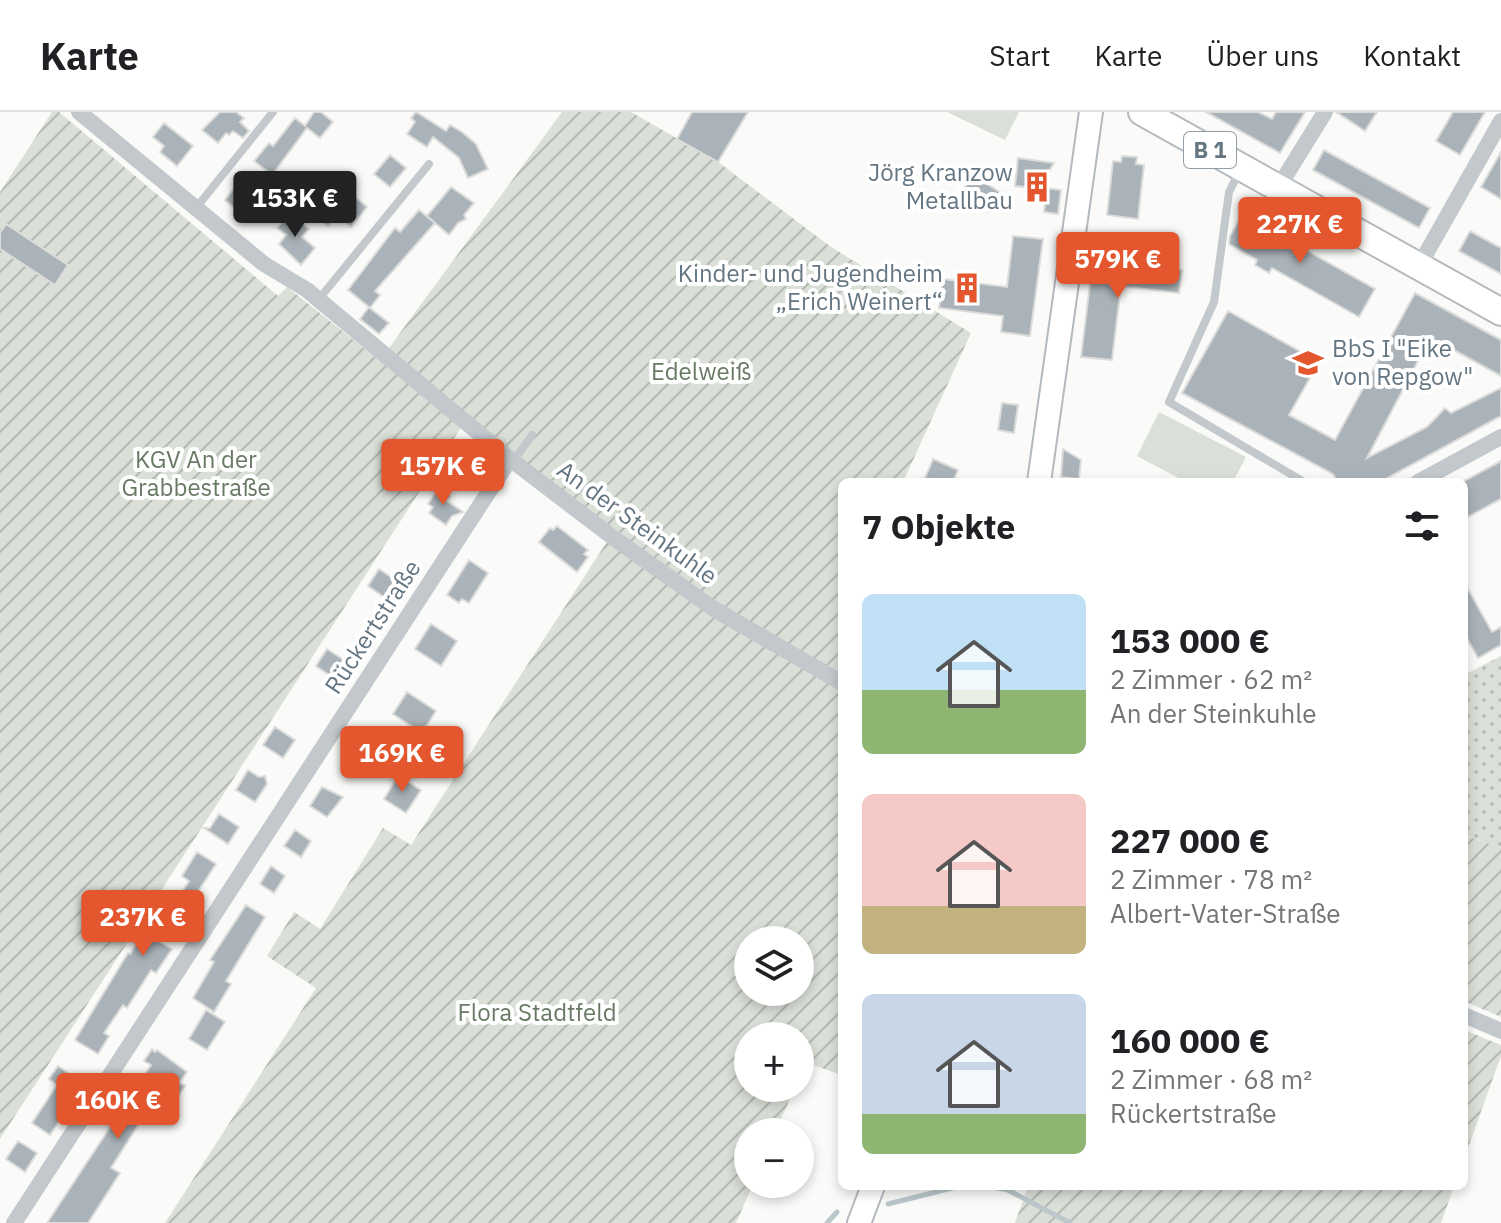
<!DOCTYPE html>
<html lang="de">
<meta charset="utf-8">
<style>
body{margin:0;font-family:"IBM Plex Sans",sans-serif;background:#f6f6f6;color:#202124;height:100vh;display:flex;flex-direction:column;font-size:30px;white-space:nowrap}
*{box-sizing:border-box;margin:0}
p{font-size:26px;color:#757577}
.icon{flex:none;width:44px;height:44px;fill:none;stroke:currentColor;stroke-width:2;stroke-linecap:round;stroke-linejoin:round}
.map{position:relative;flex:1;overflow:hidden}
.side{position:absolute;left:838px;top:366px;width:630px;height:712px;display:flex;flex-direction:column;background:#fff;border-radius:12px;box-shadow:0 4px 12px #0003}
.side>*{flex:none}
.tools{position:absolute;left:734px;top:814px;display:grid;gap:16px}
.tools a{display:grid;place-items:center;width:80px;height:80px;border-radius:50%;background:#fff;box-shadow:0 4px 12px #0003;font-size:40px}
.price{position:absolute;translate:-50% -68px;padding:0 18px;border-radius:8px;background:#e4572e;color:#fff;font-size:26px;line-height:52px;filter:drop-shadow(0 2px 4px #0008)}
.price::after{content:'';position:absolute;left:50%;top:48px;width:24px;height:18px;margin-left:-12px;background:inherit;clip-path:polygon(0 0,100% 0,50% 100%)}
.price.on{background:#222;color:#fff}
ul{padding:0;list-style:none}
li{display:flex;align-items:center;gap:24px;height:200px;padding:0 24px}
li span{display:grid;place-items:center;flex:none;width:224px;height:160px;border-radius:12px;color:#555}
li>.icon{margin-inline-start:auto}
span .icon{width:96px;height:96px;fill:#fffc;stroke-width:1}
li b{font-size:34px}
h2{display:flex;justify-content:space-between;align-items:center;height:96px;padding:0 24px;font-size:34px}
header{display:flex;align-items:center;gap:48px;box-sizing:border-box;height:112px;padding:0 40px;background:#fff;border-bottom:2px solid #e0e0e0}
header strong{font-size:38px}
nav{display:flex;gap:44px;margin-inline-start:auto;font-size:28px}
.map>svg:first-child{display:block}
.grass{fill:#dadfd7}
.park{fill:url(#park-dots)}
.garden{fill:url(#garden-furrows);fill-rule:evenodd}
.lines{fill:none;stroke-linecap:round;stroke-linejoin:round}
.stream{stroke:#bbc7cb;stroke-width:5}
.building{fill:#aab3b9;stroke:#dcdcda;stroke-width:2}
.secondary-casing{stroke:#b3babf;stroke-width:26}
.primary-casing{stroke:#b5babe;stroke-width:30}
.lane{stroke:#c3c8cc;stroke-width:8}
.street{stroke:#c3c8cc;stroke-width:16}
.secondary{stroke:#fff;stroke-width:22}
.primary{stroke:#fff;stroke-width:26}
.labels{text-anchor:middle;stroke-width:8;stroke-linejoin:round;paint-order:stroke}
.shield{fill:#fff;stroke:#939fa8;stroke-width:2}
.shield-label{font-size:22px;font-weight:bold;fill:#657683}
.poi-label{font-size:24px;fill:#657683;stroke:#fff;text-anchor:end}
.park-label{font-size:24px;fill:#687a64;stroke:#fff}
.street-label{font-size:24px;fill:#657683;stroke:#fff}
</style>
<header>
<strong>Karte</strong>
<nav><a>Start</a><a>Karte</a><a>Über uns</a><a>Kontakt</a></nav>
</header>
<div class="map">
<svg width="1501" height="1111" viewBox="0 0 1501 1111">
<defs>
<pattern id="park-dots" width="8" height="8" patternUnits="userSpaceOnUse" patternTransform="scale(2)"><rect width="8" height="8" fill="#dadfd7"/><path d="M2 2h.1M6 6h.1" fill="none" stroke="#b4b9b4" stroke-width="1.8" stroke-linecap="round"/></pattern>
<pattern id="garden-furrows" width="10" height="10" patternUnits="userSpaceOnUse" patternTransform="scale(2)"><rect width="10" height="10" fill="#dadfd7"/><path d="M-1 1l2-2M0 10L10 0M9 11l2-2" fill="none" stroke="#b4b9b4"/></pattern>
</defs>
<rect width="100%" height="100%" fill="#fafaf8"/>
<path class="grass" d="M947 0H1019L1005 28Z
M1159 300 1246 345 1233 370H1186L1137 344Z"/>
<path class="park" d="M1501 544V736L1464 723V563Z"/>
<path class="garden" d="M52 0H59L278 184 287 175 462 314 0 1027V80Z
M562 0H631L718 50 831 135 971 221 903 370H842V564L729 499 633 431 517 344 389 236Z
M608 428 842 577V963L807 951 800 965V924H748V976H795L775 1020H748V1072H753L736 1111H165L316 876 267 844 294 800 320 817 383 716 411 733ZM748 828H800V880H748Z
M1464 723 1501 736V905L1464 889Z
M1464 918 1501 933V944L1464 1047Z
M1028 1074H1454L1441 1111H1015Z"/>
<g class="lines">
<path class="stream" d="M987 1074 1008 1078 1070 1111
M888 1092 960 1074
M827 1111 837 1100"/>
</g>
<path class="building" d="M220 0H236L244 6 240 10 249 19 243 26 233 19 229 23 226 21 218 31 202 18Z
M314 0H321L333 10 320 26 307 16 272 63 254 49 269 31 273 34 295 6 305 14Z
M416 0 446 19 450 13 462 20 476 32 488 57 468 66 459 46 433 25 427 35 407 22 415 10 411 6Z
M692 0H748L718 50 677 27Z
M1206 0H1258L1272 7 1276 0H1305L1280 41Z
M1336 0H1377L1365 19Z
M1453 0H1485L1460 43 1436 29Z
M164 11 193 34 177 54 160 40 164 34 153 25Z
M1324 38 1430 96 1419 116 1313 58Z
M1501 40V87L1481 75Z
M390 43 406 56 390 75 374 62Z
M1122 44 1137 45 1136 52 1144 53 1138 107 1107 103 1113 49 1121 50Z
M1018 46 1054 51 1038 77 1015 74Z
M973 63 1001 81 989 100 961 82Z
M238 71 260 85 249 99 246 97 242 102 225 88Z
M451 75 474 91 464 103 466 107 458 111 449 123 427 104Z
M1047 76 1061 78 1058 102 1044 100Z
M348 79 367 95 351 115 337 103 328 114 312 101 321 90 332 99Z
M419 98 435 111 375 179 380 183 370 196 389 211 379 222 360 207 369 195 348 178 395 116 400 120Z
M290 101 309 117 302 125 315 136 301 153 279 132 286 123 277 116Z
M1242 103 1273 120 1276 115 1291 123 1288 128 1375 177 1359 205 1272 156 1269 161 1255 153 1257 148 1229 132 1230 124Z
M6 112 68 153 55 173 0 137V121Z
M1470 119 1501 136V162L1459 139Z
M1013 124 1043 127 1030 224 1001 220 1003 204 939 196 943 167 1007 175Z
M1093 147 1182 158 1179 181 1121 174 1112 248 1081 245Z
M1415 181 1501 228V264L1452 237 1451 239 1429 228 1367 346 1427 315 1445 296 1451 301 1501 276V304L1380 370H1338L1333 362 1182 281 1228 199 1319 250 1289 303 1335 328Z
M1002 291 1018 293 1014 321 998 318Z
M1063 337 1081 348 1079 367 1061 365Z
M933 347 958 358 953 370H935L925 366Z
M1501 349V387L1464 407V369Z
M438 377 450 384 447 389 463 400 452 404 446 413 429 401 433 395 428 392Z
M557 414 588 438 584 442 588 445 577 460 539 430 550 416 553 418Z
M469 448 488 461 469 491 462 487 459 491 447 483Z
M379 457 398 470 387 487 368 474Z
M1464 470 1492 520 1501 515V533L1478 546 1464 521Z
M431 512 457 529 441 554 415 537Z
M327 537 347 550 335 567 316 554Z
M407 580 436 599 422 621 393 602Z
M275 615 295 628 283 646 263 633Z
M248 658 259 665 265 664 267 672 255 690 236 678Z
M398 664 421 678 406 701 384 687Z
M322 675 343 685 327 705 310 694Z
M219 702 239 715 228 732 204 716H210Z
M295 718 311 729 301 745 284 734Z
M197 740 216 752 176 813 173 811 160 830 172 837 156 861 151 858 127 896 123 893 104 921 109 924 98 942 75 928 128 841 130 842 144 820 149 823 163 804 156 799 167 782 177 788 189 769 182 764Z
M271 754 285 764 274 781 260 772Z
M246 793 265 805 226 869 231 872 214 900 193 886 214 850 210 848Z
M206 898 225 910 207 938 189 927Z
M152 937 155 940 157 938 187 960 179 971 185 974 177 986 172 984 160 992 154 988 111 1056 120 1061 88 1111H47L151 953 144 949Z
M58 954 84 972 50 1023 32 1011 57 973 49 967Z
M18 1029 37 1041 25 1060 6 1047Z"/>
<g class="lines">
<g class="secondary-casing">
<path id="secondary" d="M1039 370 1091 0
M859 1111 873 1074"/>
</g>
<g class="primary-casing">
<path id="primary" d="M1142 0 1501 200"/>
</g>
<path class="lane" d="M1240 58 1229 80 1214 190 1169 290 1304 370
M196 96 273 0
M319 187 429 52
M510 347 517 344 532 323"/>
<path class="street" d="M79 0 264 152 307 178 510 347 615 427 714 497 842 571
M1278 76 1325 0
M1419 154 1501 9
M1418 370 1501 325
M1464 903 1501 919
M14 1111 510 347"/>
<use href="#secondary" class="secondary"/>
<use href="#primary" class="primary"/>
</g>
<defs>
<g id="building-bare" transform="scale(2.4)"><path d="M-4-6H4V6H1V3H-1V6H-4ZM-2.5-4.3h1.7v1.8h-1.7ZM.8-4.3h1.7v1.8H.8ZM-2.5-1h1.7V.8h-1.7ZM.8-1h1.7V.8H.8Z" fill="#e4572e" stroke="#fff" stroke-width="2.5" paint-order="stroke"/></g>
<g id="school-bare" transform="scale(2.4)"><path d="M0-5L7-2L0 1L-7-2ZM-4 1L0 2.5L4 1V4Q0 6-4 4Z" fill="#e4572e" stroke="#fff" stroke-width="2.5" paint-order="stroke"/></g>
</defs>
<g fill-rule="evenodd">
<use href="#building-bare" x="1037" y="75"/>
<use href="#building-bare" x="967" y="176"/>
<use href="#school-bare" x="1308" y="251"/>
</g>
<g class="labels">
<rect class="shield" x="1184" y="20" width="52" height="36" rx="6"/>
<g class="shield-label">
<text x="1210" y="46">B 1</text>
</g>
<g class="poi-label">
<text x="1013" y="69">Jörg Kranzow<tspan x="1013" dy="28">Metallbau</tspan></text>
<text x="943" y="170">Kinder- und Jugendheim<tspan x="943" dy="28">„Erich Weinert“</tspan></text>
<text x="1332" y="245" text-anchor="start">BbS I "Eike<tspan x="1332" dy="28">von Repgow"</tspan></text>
</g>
<g class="park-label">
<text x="701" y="268">Edelweiß</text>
<text x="196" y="356">KGV An der<tspan x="196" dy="28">Grabbestraße</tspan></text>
<text x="537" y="909">Flora Stadtfeld</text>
</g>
<g class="street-label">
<text transform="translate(637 411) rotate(36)" y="8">An der Steinkuhle</text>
<text transform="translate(373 515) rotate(-57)" y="8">Rückertstraße</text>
</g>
</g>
</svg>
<div class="tools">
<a><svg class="icon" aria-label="layers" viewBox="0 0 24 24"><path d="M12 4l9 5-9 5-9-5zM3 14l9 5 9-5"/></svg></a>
<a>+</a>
<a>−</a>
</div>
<b class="price on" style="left:295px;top:127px">153K €</b>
<b class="price" style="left:1300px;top:153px">227K €</b>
<b class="price" style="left:1118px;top:188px">579K €</b>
<b class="price" style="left:443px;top:395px">157K €</b>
<b class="price" style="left:402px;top:682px">169K €</b>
<b class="price" style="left:143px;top:846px">237K €</b>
<b class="price" style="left:118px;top:1029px">160K €</b>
<section class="side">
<h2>7 Objekte<svg class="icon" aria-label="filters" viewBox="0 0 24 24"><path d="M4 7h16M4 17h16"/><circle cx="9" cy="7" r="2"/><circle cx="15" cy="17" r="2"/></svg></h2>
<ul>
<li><span style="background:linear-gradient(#bfe0f5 60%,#8fb573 0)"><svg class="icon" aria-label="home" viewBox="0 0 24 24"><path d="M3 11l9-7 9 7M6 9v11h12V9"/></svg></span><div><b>153 000 €</b><p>2 Zimmer · 62 m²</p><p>An der Steinkuhle</p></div></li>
<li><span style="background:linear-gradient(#f6c9c9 70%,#c2b280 0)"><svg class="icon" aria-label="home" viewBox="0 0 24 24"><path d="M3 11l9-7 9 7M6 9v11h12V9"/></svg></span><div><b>227 000 €</b><p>2 Zimmer · 78 m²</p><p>Albert-Vater-Straße</p></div></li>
<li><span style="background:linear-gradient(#c9d6e8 75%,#8fb573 0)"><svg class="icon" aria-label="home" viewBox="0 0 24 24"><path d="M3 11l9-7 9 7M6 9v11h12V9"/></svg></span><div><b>160 000 €</b><p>2 Zimmer · 68 m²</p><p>Rückertstraße</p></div></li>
</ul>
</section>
</div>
